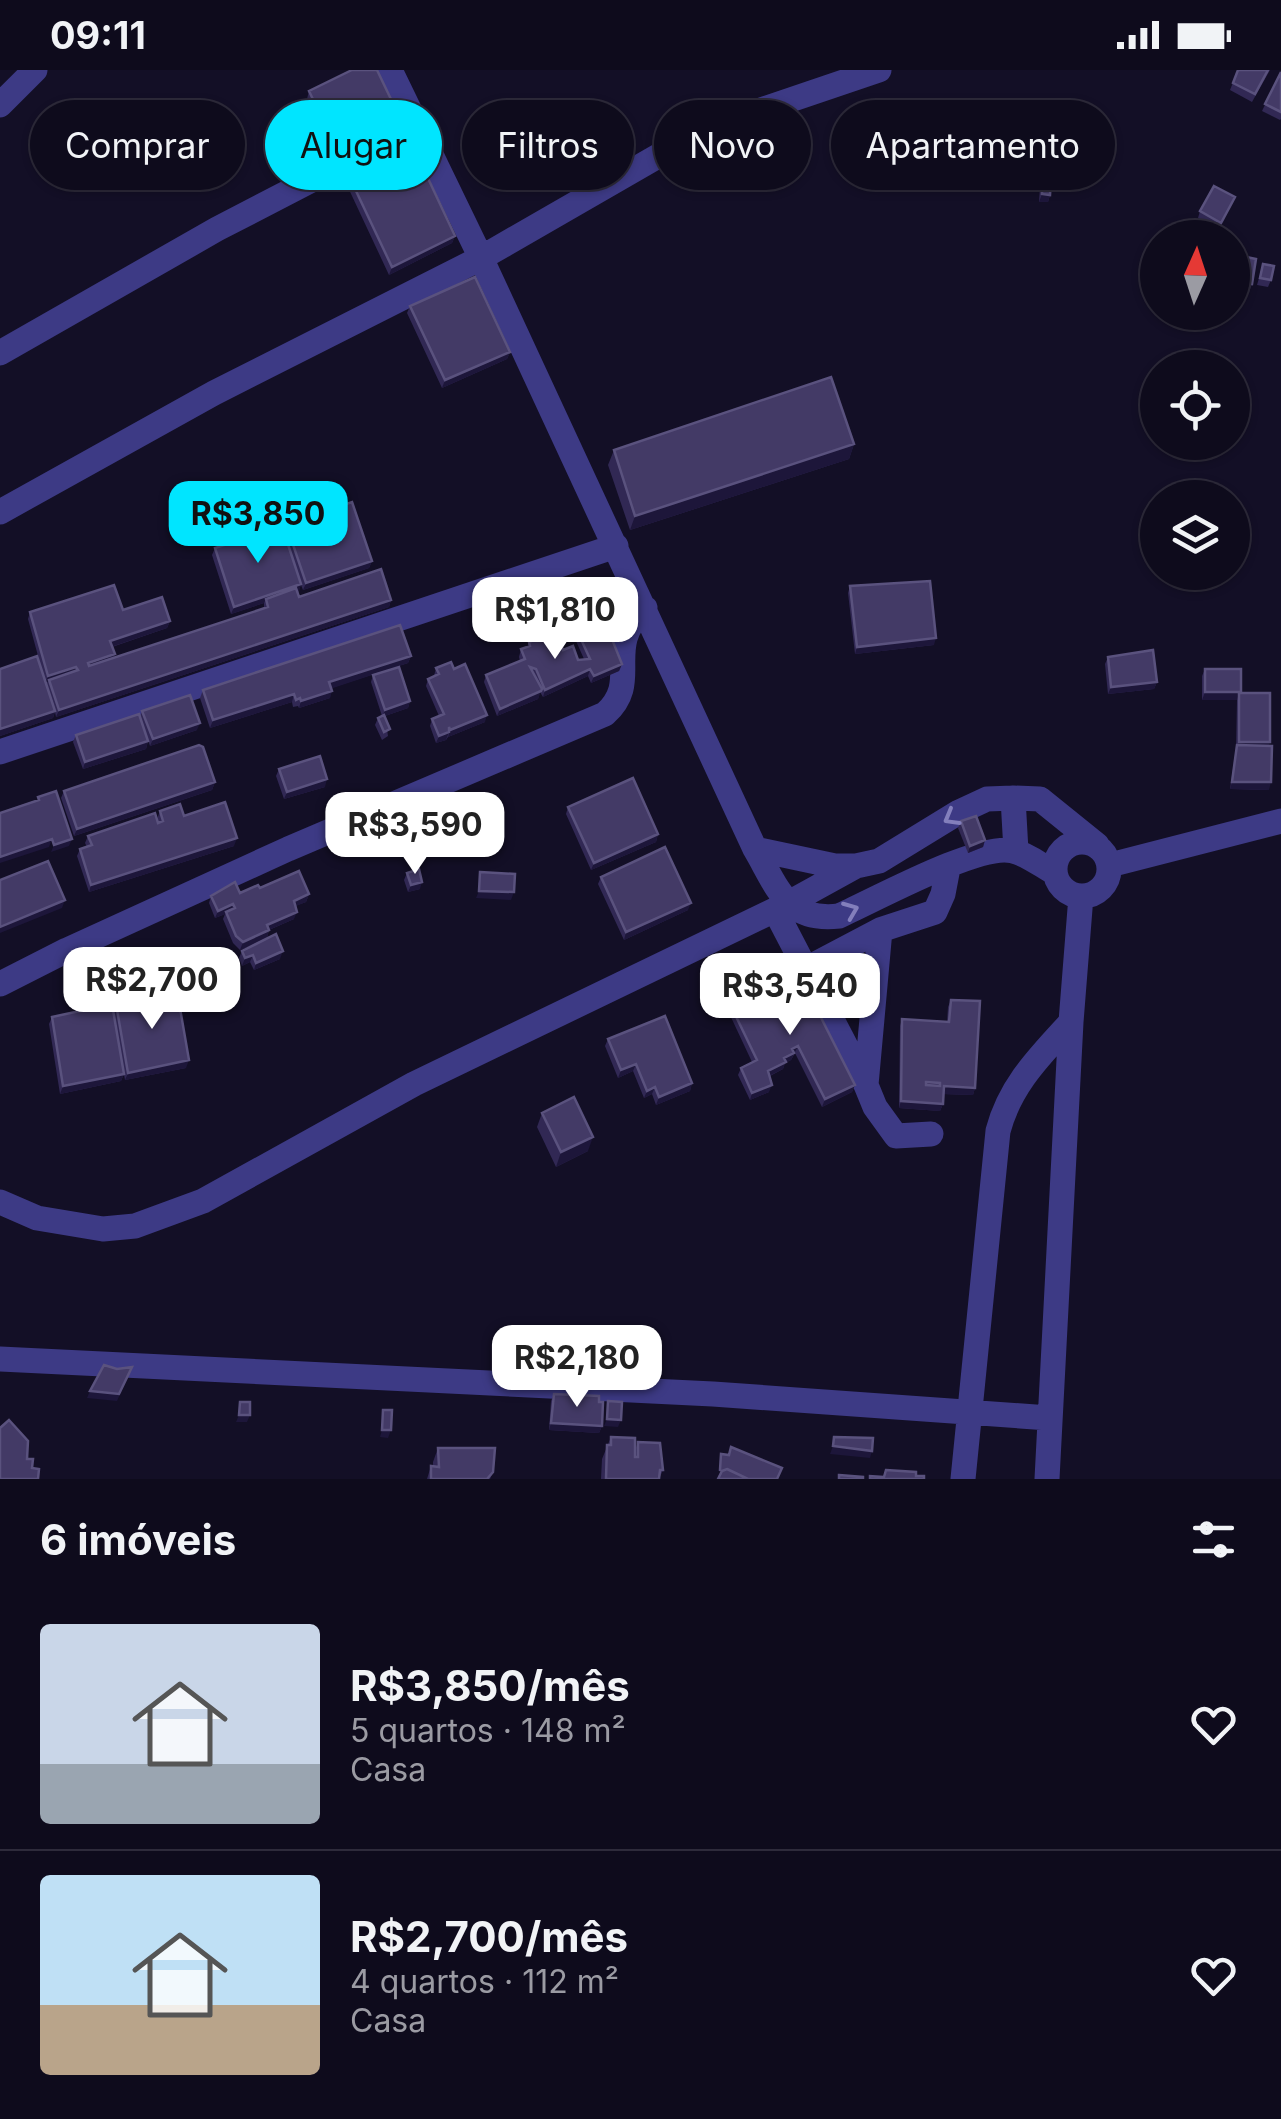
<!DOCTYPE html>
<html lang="pt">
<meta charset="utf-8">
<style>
body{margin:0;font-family:Inter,sans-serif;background:#1c1929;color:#f1f3f6;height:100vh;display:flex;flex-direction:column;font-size:38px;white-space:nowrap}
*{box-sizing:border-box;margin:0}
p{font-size:32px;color:#9b9ba3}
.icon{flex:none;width:55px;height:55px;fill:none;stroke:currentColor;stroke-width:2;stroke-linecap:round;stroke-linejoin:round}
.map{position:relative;height:1409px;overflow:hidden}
.panel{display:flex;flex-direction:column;background:#0e0b1c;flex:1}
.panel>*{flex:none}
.top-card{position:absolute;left:30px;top:30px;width:1222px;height:90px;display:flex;gap:20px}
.needle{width:65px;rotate:3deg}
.buttons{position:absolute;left:1140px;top:150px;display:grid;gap:20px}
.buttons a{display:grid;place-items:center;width:110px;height:110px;border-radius:50%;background:#0e0b1c;box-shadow:0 2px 8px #0004,0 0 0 2px #2e2b3b;font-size:50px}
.price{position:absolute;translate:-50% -85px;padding:0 22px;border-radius:20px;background:#fff;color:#222;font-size:32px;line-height:65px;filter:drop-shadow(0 2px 5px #0008)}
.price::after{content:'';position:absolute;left:50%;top:60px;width:30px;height:22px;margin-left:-15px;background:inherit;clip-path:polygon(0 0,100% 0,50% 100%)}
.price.selected{background:#00e5ff;color:#111}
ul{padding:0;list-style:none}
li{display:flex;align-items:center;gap:30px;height:250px;padding:0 40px}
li+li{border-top:2px solid #2e2b3b}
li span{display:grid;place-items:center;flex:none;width:280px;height:200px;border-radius:10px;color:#555}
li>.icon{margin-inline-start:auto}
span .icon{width:120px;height:120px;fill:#fffc;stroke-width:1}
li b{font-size:42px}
h2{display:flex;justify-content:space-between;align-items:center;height:120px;padding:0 40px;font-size:42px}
.pill{padding:0 35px;border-radius:45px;background:#0e0b1c;box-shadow:0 2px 8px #0004,0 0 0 2px #2e2b3b;font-size:35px;line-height:90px}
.pill.selected{background:#00e5ff;color:#111}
.status{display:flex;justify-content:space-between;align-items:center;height:70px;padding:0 50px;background:#0e0b1c;direction:ltr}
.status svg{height:28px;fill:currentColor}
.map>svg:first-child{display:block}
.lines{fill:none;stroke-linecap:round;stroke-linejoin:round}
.minor{stroke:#3d3a85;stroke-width:25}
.wall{fill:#312854}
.shaded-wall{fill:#1d163a}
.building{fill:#433a66;stroke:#5a527e;stroke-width:2.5;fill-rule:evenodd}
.oneway{stroke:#837fbc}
</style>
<div class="status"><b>09:11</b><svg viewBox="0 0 49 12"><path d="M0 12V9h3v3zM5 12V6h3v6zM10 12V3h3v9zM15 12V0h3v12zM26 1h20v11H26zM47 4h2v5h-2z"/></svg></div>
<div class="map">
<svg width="1281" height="1409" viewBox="0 0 1281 1409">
<rect width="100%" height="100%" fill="#130f26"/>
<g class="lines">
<path class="minor" d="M390 0 481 188 755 779C778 818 786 852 839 846 875 830 980 772 1013 781 1027 784 1042 796 1055 803
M0 35 35 0
M0 283 217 159 416 56
M0 442 214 323 481 188 705 59 879 0
M0 682 616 476
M1013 728 1016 781
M1055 799a27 27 0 1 1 54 0a27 27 0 1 1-54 0Z
M755 779 835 796H856L879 791 959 742 987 729 1013 728 1040 729 1097 775
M1110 795 1281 751
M775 840 866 1015
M806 899 880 860
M0 914 67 880 288 779 605 644C643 610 601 578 645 538
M931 1064 896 1066 875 1037 866 1015 880 860 935 842 943 824 948 798
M0 1132 37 1148 103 1159 135 1156 203 1131 414 1014 787 834 856 796
M0 1289 713 1324 1049 1348
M963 1409 998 1061C1010 1015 1040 986 1071 952
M1047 1409 1071 952 1081 826"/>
</g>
<path class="wall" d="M1238 0H1270L1252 32 1230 20Z
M1281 2V49L1280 50 1262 41Z
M309 21 399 46 396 53 333 85 307 29Z
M1001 84 1020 113 1006 117 999 92Z
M1043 93 1050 125 1048 132H1039L1041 100Z
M348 104 455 166 452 173 389 205 345 111Z
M1235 127 1218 160 1198 148 1200 141Z
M1232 184 1252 214 1249 222 1232 219Z
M1263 194 1271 210 1268 217 1257 215Z
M410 236 510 282 507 289 442 318 407 243Z
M854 374 849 389 630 460 608 395 614 380Z
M286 454 372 491 369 498 303 520 301 515 298 522 299 527 391 530 389 537 56 647 55 642 53 648 0 666V599L41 597 28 549 30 542 123 540 170 551 167 558 112 577 115 584 113 588 264 538V533L231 544 212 485 215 478 283 460Z
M850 516 934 575 855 584 848 523Z
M526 520 552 542 549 549 536 555 523 527Z
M574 554 622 594 619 601 591 613 588 606 543 627 540 622 538 629 497 646 484 612 486 605 520 591 519 587 521 579 527 577 529 572 563 580 578 590 584 589 572 562Z
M411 586 408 593 331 618 330 628 299 638 298 636 293 637 292 632 210 658 200 628 203 620Z
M1108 587 1157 612 1154 619 1108 624 1105 594Z
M436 598 454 599 485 652 448 667 446 670 436 673 430 656 432 649 439 646 426 616 428 609 434 606Z
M1205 599 1241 623 1269 676V720L1230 719 1236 678 1237 630H1202V606Z
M373 605 410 631 408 638 385 646 388 666 382 670 375 655 378 648 382 646 371 612Z
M142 641 197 660 150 676 147 667 148 671 146 679 83 699 73 672 76 665 140 647Z
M279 699 325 717 284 729 276 706Z
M215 712 212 720 74 766 61 728 64 721Z
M568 737 658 764 656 772 591 800 566 744Z
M160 741 184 746 234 776 89 822 77 786 80 779 87 777 85 773 88 766 157 749Z
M961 751 985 770 983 777 968 783 958 758Z
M407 803 420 819 408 822 404 810Z
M601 807 688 840 624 870 598 814Z
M260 818 309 824 306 832 295 836 294 849 269 860 267 868 240 880 233 873 223 849 225 844 215 848 209 833 211 826 240 823Z
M242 881 280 889 254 900 250 892 242 896 239 888Z
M762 927 855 1015 852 1022 822 1037 795 983 791 990 785 993 783 999 770 1006 769 1022 750 1030 738 1005 741 998 752 992 729 943 731 936Z
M951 930 975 1018 973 1025 943 1024V1034L940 1041 899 1038 900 956 902 949 947 952 948 937Z
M116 934 186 998 125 1010 113 941Z
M52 947 124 1004 121 1011 60 1024 49 954Z
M608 969 692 1013 690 1021 656 1035 652 1024 644 1028 633 1001 618 1008 605 976Z
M542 1043 588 1081 556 1097 537 1057Z
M554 1324 602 1356 599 1363 549 1360 551 1331Z
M611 1367 635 1380 638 1372 663 1400 659 1409H601L602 1389Z
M438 1378 493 1402 490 1409H427L431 1396H433V1392Z"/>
<path class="shaded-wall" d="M399 46 396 53 333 85 336 77Z
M1022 106 1020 113 1006 117 1009 110Z
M1042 124 1050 125 1048 132H1039Z
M455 166 452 173 389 205 392 197Z
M510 282 507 289 442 318 445 310Z
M854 374 849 389 630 460 635 446Z
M372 491 369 498 303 520 306 513Z
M301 514 299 522 267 532 266 529 264 533 231 544 234 537Z
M391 530 389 537 56 647 59 640Z
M552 542 549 549 536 555 538 548Z
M170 551 167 558 108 578 110 571Z
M936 568 934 575 855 584 857 577Z
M115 584 112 591 85 600 88 593Z
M411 586 408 593 327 620 329 612Z
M622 594 619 601 591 613 594 606Z
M76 597 74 604 49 610 48 612 45 613 48 606Z
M590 599 588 606 543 627 545 620Z
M1157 612 1154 619 1108 624 1111 617Z
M332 621 330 628 299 638 301 631Z
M541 621 538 629 497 646 500 639Z
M1205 622 1239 623 1237 630H1202Z
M294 624 292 632 210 658 213 650Z
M410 631 408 638 382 647 385 640Z
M55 641 53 648 0 666V659Z
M487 645 485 652 448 667 450 660Z
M200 653 197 660 150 676 153 669Z
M449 662 446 670 436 673 439 666Z
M148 671 146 679 83 699 85 692Z
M1239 672H1270L1268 679H1236Z
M327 709 325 717 284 729 287 722Z
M215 712 212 720 74 766 77 759Z
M1232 712H1271L1269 720 1230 719Z
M658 764 656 772 591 800 594 793Z
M237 768 234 776 89 822 91 815Z
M52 769 49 777 0 793V787Z
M72 769 69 776 51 782 54 775Z
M985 770 983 777 968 783 970 776Z
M422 812 420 819 408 822 411 815Z
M479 821 514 822 511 830 476 828Z
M309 824 306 832 291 838 294 831Z
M65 830 62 838 0 863V857Z
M691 833 688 840 624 870 626 862Z
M233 834 231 842 215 848 218 841Z
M297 842 294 849 264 862 267 855Z
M269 860 267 868 240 880 243 872Z
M283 881 280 889 254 900 256 893Z
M253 885 250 892 242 896 245 888Z
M798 976 791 990 785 993 783 999 765 1008 768 1001 792 979Z
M189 990 186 998 125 1010 128 1003Z
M636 994 633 1001 618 1008 621 1000Z
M124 1004 121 1011 60 1024 63 1016Z
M692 1013 690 1021 656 1035 659 1027Z
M772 1015 769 1022 750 1030 752 1023Z
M855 1015 852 1022 822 1037 825 1029Z
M944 1016 975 1018 973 1025 941 1024Z
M655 1017 652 1024 644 1028 647 1021Z
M901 1031 943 1034 940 1041 899 1038Z
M593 1067 588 1081 556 1097 561 1082Z
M132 1297 117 1331 87 1328 90 1321Z
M239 1345H250L247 1352H236Z
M607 1349 621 1350 618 1357 604 1356Z
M551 1353 602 1356 599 1363 549 1360Z
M382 1360H391L388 1368 380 1367Z
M833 1376 872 1381 870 1388 830 1384Z"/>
<path class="building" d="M352 0H377L399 46 336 77 309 21Z
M1238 0H1268L1255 24 1233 13Z
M1281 2V42L1265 34Z
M411 72 455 166 392 197 348 104Z
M1015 80 1022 106 1009 110 1001 84Z
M1043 93H1052L1050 125 1042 124Z
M1214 116 1235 127 1221 153 1200 141Z
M1232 184 1256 189 1252 214 1232 211Z
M1263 194 1274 196 1271 210 1260 208Z
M475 207 510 282 445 310 410 236Z
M831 307 854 374 635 446 614 380Z
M352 432 372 491 306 513 286 454Z
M282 456 301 514 234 537 215 478Z
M381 499 391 530 59 640 49 610 78 600 76 597 48 606 30 542 114 515 123 540 162 527 170 551 110 571 115 584 88 593 89 596 268 537 266 529 296 518 299 527Z
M930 511 936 568 857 577 850 516Z
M539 515 552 542 538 548 526 520Z
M601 542 622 594 594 606 590 599 545 620 536 599 530 597 542 619 541 621 500 639 486 605 525 589 521 579 530 576 529 572 556 561 563 580 573 576 578 590 590 589 574 554Z
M400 555 411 586 329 612 332 621 301 631 300 628 296 630 294 624 213 650 203 620Z
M1153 580 1157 612 1111 617 1108 587Z
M37 586 55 641 0 659V599Z
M451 592 454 599 465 594 487 645 450 660 449 657V662L439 666 432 649 444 644 428 609 439 604 436 598Z
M399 597 410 631 385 640 373 605Z
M1205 599H1241V622H1205Z
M1239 623H1270V672H1239Z
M190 625 200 653 153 669 142 641Z
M139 644 148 671 85 692 76 665Z
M384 645 390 659 384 662 378 648Z
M199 675 203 677 215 712 77 759 64 721Z
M1237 675 1272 676 1271 712H1232Z
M320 686 327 709 287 722 279 699Z
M633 708 658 764 594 793 568 737Z
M56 721 72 769 54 775 52 769 0 787V743L39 730 38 727Z
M225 732 237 768 91 815 80 779 92 775 88 766 155 743 158 753 163 751 160 741 180 734 184 746Z
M976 746 985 770 970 776 961 751Z
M665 777 691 833 626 862 601 807Z
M48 791 65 830 0 857V810Z
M419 799 422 812 411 815 407 803Z
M299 801 309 824 294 831 297 842 267 855 269 860 243 872 236 866 226 842 235 838 233 834 218 841 211 826 235 812 240 823 258 815 260 818Z
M480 802 515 804 514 822 479 821Z
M276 864 283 881 256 893 253 885 245 888 242 881Z
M801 908 855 1015 825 1029 798 976 792 979 794 983 784 988 786 992 768 1001 772 1015 752 1023 741 998 757 990 731 936 760 922 762 927Z
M177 921 189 990 128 1003 116 934Z
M951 930 980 931 975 1018 944 1016 943 1034 901 1031 902 949 949 952ZM926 1012 940 1013V1016L926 1015Z
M112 934 124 1004 63 1016 52 947Z
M665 946 692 1013 659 1027 655 1017 647 1021 636 994 621 1000 608 969Z
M574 1027 593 1067 561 1082 542 1043Z
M104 1295 117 1299 132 1297 119 1324 90 1321Z
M554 1324 599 1326V1332H603L602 1356 551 1353Z
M608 1331 622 1332 621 1350 607 1349Z
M240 1332H250V1345H239Z
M383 1340H392L391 1360H382Z
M9 1350 28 1371 27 1389H33L32 1398 39 1399 38 1409H0V1358Z
M611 1367 635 1368V1387H638V1372L660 1373 663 1400H660L659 1409H606L607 1375H611Z
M834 1367 873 1368 872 1381 833 1376Z
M731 1377 782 1398 777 1409H748L727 1399 722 1401 720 1400 721 1384 729 1385Z
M438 1378H495L493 1402 487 1409H431V1396L439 1397Z
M727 1399 748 1409H718L722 1401Z
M886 1400 916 1402V1406H924V1409H870V1406L884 1407Z
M839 1405 863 1407V1409H839Z"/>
<defs><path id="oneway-chevron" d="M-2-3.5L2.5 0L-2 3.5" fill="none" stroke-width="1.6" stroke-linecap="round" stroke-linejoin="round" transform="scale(2.5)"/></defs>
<g class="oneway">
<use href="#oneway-chevron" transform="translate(951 748) rotate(150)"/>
<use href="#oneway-chevron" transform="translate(851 840) rotate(-22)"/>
</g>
</svg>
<div class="buttons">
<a><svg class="needle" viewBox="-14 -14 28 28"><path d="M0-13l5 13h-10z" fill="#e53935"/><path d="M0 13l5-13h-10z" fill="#9b9ba3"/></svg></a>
<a><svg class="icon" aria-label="locate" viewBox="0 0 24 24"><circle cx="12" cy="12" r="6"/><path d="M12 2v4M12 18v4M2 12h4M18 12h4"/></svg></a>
<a><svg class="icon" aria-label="layers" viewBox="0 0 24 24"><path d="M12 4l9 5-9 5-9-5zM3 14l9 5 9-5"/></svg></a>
</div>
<b class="price selected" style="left:258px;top:496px">R$3,850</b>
<b class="price" style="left:555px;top:592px">R$1,810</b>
<b class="price" style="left:415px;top:807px">R$3,590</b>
<b class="price" style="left:152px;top:962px">R$2,700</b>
<b class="price" style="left:790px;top:968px">R$3,540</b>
<b class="price" style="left:577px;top:1340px">R$2,180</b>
<div class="top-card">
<a class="pill">Comprar</a>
<a class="pill selected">Alugar</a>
<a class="pill">Filtros</a>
<a class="pill">Novo</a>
<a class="pill">Apartamento</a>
</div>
</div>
<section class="panel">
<h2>6 imóveis<svg class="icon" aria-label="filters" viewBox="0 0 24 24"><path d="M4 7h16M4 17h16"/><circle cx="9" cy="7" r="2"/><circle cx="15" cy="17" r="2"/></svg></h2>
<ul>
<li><span style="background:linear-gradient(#c9d6e8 70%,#9aa5b1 0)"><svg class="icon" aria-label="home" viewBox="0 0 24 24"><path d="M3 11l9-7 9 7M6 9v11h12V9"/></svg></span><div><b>R$3,850/mês</b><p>5 quartos · 148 m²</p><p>Casa</p></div><svg class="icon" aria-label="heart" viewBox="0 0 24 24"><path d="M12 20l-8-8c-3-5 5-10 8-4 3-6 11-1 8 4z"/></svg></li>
<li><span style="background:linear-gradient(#bfe0f5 65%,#b9a48a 0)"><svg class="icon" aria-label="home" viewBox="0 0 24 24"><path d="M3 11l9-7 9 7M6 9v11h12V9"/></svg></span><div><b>R$2,700/mês</b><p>4 quartos · 112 m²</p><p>Casa</p></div><svg class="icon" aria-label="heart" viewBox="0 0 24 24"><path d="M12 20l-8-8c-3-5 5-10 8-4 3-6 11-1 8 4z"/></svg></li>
</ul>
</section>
